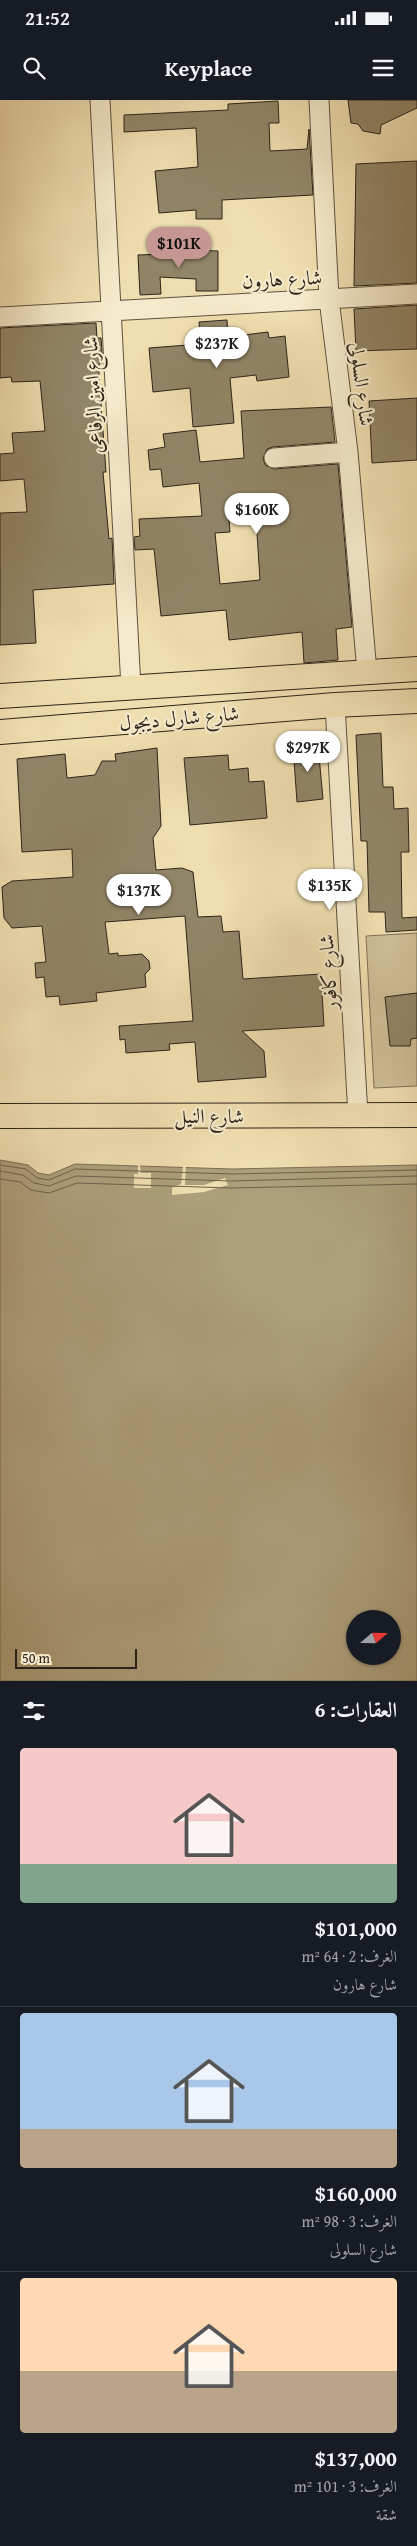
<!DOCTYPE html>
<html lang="ar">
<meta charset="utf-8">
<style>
body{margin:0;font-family:"Gentium Book Plus",Amiri,serif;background:#20242c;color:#f1f3f6;direction:rtl;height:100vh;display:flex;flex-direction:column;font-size:19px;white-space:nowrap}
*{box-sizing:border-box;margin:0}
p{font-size:16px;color:#9ea1a6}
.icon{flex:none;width:28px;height:28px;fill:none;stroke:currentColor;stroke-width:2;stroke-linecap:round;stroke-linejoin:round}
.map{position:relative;height:1581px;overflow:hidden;direction:ltr}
.side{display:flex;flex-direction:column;background:#171b24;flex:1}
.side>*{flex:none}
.needle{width:32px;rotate:70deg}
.tools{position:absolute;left:346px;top:1510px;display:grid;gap:10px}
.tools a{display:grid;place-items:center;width:55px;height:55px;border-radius:50%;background:#171b24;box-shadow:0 1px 4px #0004;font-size:25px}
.scale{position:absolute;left:15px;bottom:12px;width:122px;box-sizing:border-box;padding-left:5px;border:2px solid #2c241a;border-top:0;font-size:14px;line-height:18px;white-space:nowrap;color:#2c241a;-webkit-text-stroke:4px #f5eacb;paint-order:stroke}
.price{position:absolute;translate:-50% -42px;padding:0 11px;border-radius:18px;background:#fff;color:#222;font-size:16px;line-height:32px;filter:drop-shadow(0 1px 2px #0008)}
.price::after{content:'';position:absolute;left:50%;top:30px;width:15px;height:11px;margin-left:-8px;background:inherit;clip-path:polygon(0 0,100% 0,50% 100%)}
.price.on{background:#c59692;color:#111}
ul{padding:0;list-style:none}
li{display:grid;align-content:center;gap:10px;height:265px;padding:0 20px}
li+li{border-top:1px solid #363941}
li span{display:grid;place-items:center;height:155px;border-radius:5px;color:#555}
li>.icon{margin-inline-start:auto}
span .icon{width:90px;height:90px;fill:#fffc;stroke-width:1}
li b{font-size:21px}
h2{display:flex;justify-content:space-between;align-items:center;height:60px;padding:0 20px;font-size:21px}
.status{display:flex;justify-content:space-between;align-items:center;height:35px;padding:0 25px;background:#171b24;direction:ltr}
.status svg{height:14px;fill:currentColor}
header{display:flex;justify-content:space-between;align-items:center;height:65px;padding:0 20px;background:#171b24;font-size:22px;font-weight:600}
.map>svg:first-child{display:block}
.green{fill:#cebe96;stroke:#7d7158}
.water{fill:#ad9f7c;stroke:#796e55;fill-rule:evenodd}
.pier{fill:#efdeaf}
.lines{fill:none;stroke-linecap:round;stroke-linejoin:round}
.shore{stroke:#6c624b;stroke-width:1}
.building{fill:#918567;stroke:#2c241a;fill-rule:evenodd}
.minor-casing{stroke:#5d523f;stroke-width:21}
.major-casing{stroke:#2c241a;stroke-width:26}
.minor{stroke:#f5eacb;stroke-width:19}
.major{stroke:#efdeaf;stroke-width:24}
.labels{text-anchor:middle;stroke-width:4.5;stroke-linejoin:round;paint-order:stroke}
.street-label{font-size:20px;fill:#2c241a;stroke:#f5eacb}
</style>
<div class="status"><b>21:52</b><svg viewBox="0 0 49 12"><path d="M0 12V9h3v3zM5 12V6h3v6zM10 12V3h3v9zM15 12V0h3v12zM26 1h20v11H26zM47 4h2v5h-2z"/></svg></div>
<header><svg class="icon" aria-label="menu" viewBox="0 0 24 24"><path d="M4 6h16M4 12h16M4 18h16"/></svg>Keyplace<svg class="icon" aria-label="search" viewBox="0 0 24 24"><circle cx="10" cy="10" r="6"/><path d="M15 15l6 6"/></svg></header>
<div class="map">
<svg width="417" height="1581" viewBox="0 0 417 1581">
<rect width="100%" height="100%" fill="#efdeaf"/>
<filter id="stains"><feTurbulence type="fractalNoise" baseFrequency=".004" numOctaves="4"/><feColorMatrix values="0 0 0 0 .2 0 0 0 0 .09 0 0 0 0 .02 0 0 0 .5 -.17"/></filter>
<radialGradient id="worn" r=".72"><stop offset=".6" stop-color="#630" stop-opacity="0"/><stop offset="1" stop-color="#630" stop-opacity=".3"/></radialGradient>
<path class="green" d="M417 833V986L374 988 366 836Z"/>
<path class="water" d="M0 1060 28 1065 38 1073 49 1075 75 1064 232 1069 417 1065V1581H0ZM355 1519H392V1556H355Z"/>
<path class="pier" d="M138 1065H140L141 1073H151V1088H134V1074H138Z
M183 1067H186L185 1085H204L225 1078 228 1085 204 1092 172 1095V1088L181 1084Z"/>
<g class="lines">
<path class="shore" d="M0 1065 26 1069 37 1078 49 1080 75 1069 231 1074 417 1070
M0 1071 23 1075 34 1083 49 1086 76 1076 231 1081 417 1076
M0 1079 20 1082 31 1090 49 1093 77 1083 231 1088 417 1084"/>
</g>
<path class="building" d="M348 0H417V8L381 25 380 34 363 31 358 24 351 23Z
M278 1 279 23H269L270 51 307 49 309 29 313 95 222 100V119H196V110L159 113 155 71 198 67 196 28 124 32V15L228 10V4Z
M417 61V183L354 186 356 64Z
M163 149 218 151V191H196V179L160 177 161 194 140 195 138 155 163 154Z
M417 205V249L356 251 354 209Z
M227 220 228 237 268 232 269 238 285 236 289 277 257 281 256 275 230 278 234 323 193 327 190 288 153 292 149 248 201 244 199 222Z
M96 223 97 238H101L103 263 99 264V276L106 372H103L109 439 112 438 114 484 33 490 36 543 0 545V413L27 412 24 379 0 381V354L14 353 12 333 45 331 40 281 12 282 11 277 0 278V228Z
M417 298V360L372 363 369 301Z
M331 307 335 342 273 347 267 349 263 358 265 365 274 369 338 364 352 527 336 529 338 560 304 563 302 532 229 540 226 510 161 516 154 449 135 450 134 437 140 436 139 419 202 416 199 383 163 387 161 369 150 370 148 350 165 347 163 334 196 330 200 362 244 358 241 311ZM255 402 260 480 220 484 215 433 230 432 228 404Z
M381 633 383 687H393L394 709 408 708 409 752H401L402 818 417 817V830L386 832 385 812H369L367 741H361L356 635Z
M318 645 323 699 297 702 293 646Z
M157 648 161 726 153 738 156 770 182 768 193 772 198 817 221 816 223 832 239 831 243 879 321 874 324 926 242 931 264 951 266 977 198 982 195 942 169 944 170 950 126 953 125 939 120 940 119 926 193 921 185 816 105 822 109 854 118 853V856L142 854 149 861 150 869 145 874 146 887 96 893 97 901 60 905 59 896 46 897 44 877 36 878 35 863 46 862 42 826 12 828 4 818 2 787 12 781 73 777 72 749 22 752 17 659 65 654 67 678 95 675 102 661H116L115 654Z
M228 655 229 670 248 668 249 682 264 681 267 718 190 725 184 658Z
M417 893V938L411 939 410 946H390L385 897Z"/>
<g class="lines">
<g class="minor-casing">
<path id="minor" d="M100 0 131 588
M319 0 329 199 348 352 367 572
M0 217 417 194
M274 358 348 352
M335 605 358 1016"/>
</g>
<g class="major-casing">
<path id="major" d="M0 596 417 569
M0 632 335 605 417 601
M0 1016 417 1015"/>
</g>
<use href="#minor" class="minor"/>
<use href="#major" class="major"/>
</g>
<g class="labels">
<g class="street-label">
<text transform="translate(282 179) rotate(-3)" y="7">شارع هارون</text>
<text transform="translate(362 284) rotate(83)" y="7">شارع السلولى</text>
<text transform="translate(93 295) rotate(-93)" y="7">شارع امين الرفاعى</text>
<text transform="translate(179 618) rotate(-5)" y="7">شارع شارل ديجول</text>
<text transform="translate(328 872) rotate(-93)" y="7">شارع كافور</text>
<text x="209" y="1023">شارع النيل</text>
</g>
</g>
<rect width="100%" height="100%" filter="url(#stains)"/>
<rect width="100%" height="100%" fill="url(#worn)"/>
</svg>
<div class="tools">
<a><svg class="needle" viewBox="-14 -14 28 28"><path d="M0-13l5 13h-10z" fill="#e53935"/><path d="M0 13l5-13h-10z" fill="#9ea1a6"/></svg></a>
</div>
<div class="scale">50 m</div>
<b class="price on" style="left:179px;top:169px">$101K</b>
<b class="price" style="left:217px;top:269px">$237K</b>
<b class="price" style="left:257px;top:435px">$160K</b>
<b class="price" style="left:308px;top:673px">$297K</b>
<b class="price" style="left:330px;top:811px">$135K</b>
<b class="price" style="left:139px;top:816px">$137K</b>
</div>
<section class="side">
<h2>العقارات: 6<svg class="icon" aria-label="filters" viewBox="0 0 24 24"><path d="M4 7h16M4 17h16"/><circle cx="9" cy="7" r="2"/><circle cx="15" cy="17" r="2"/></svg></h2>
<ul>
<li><span style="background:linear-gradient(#f6c9c9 75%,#7fa58c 0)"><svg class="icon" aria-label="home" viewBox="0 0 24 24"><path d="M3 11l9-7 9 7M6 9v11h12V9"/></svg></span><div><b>$101,000</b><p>الغرف: 2 · 64 m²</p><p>شارع هارون</p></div></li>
<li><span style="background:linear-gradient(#a9c7e8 75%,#b9a48a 0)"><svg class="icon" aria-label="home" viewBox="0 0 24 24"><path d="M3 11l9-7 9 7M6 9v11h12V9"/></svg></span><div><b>$160,000</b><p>الغرف: 3 · 98 m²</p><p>شارع السلولى</p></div></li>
<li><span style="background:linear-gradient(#ffd9b3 60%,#b9a48a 0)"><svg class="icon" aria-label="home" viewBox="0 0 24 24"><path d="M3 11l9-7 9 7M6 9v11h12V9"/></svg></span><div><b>$137,000</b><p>الغرف: 3 · 101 m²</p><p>شقة</p></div></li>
</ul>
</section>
